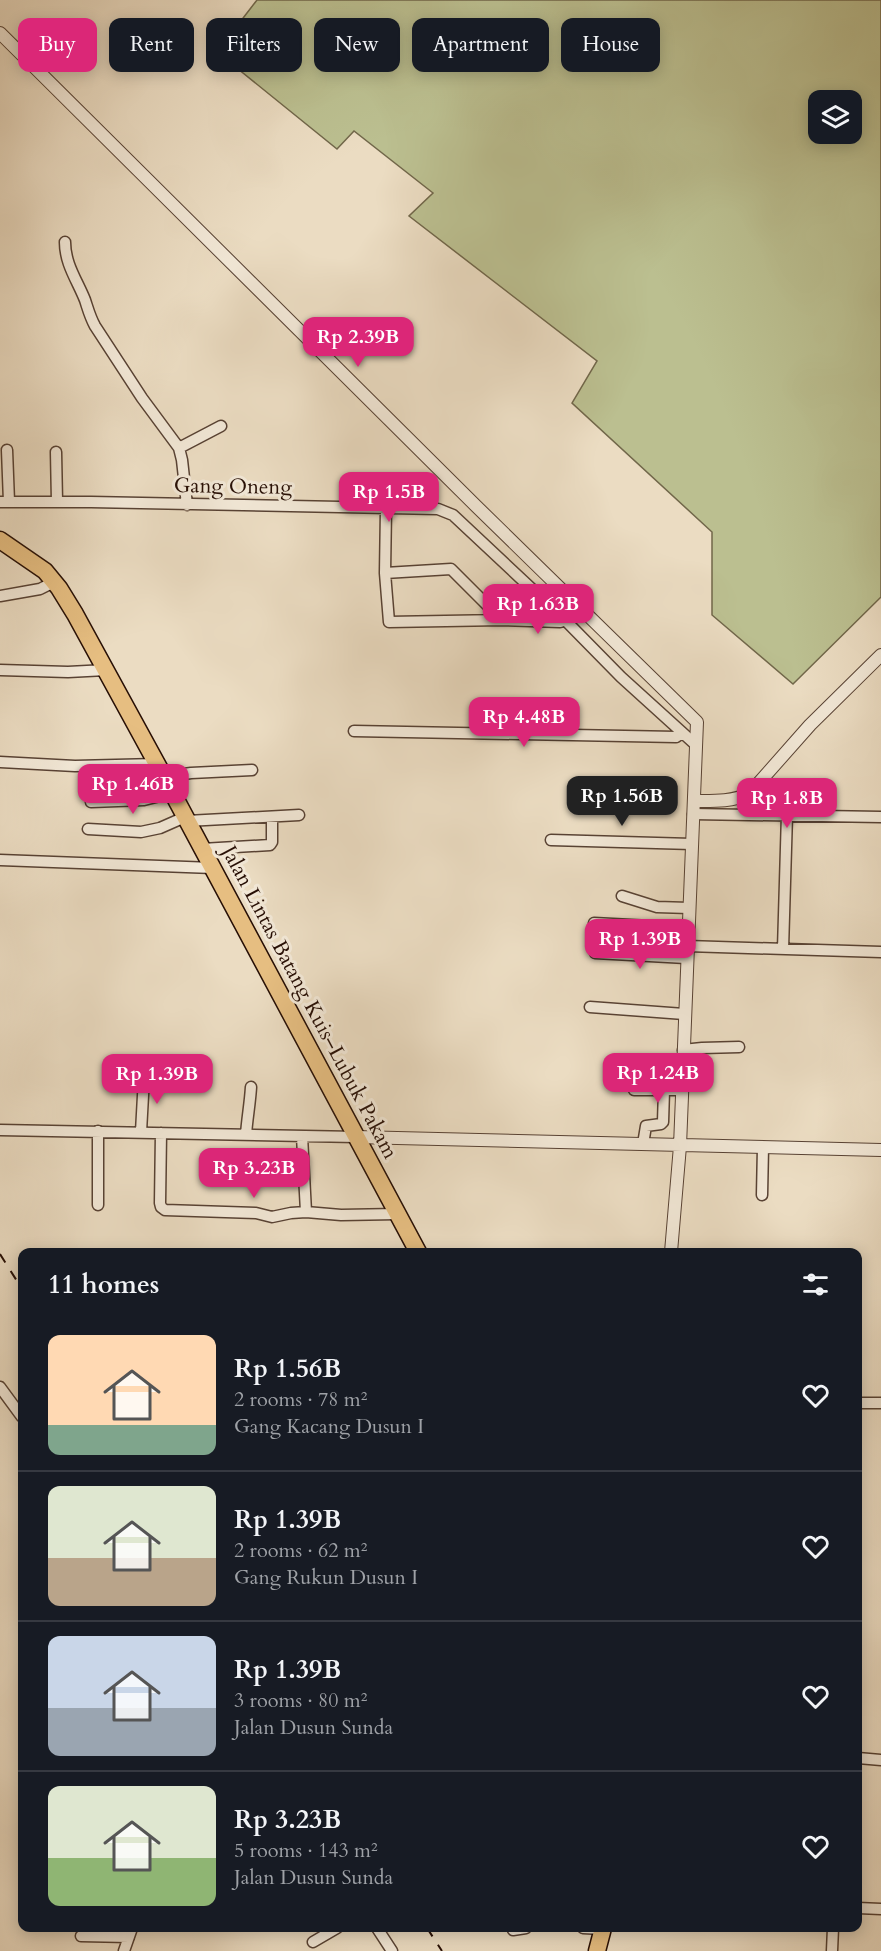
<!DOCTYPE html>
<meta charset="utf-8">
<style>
body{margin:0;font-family:Cardo,serif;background:#242831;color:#f1f3f6;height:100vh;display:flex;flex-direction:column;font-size:22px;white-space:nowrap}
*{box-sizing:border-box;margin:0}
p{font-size:20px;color:#9ea1a6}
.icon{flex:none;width:33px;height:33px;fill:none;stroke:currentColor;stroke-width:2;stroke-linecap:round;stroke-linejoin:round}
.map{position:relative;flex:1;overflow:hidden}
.side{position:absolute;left:18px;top:1248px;width:844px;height:684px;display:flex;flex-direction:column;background:#171b24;border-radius:12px;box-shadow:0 3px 15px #0003}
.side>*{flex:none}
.top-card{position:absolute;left:18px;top:18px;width:846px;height:54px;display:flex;gap:12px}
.fabs{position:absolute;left:808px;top:90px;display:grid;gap:12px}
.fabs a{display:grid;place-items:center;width:54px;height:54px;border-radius:12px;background:#171b24;box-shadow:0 3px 15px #0003;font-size:30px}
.price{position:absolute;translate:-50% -51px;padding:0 14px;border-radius:12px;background:#db2777;color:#fff;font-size:20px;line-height:39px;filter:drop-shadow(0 2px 3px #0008)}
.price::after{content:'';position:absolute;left:50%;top:36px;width:18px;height:14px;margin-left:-9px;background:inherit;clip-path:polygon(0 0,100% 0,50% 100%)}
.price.active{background:#222;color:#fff}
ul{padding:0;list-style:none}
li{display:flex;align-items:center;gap:18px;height:150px;padding:0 30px}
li+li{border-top:2px solid #363941}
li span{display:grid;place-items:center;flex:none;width:168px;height:120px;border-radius:12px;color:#555}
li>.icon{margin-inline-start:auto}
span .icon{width:72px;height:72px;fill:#fffc;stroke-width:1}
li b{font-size:26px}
h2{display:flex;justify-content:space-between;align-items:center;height:72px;padding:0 30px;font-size:26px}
.chip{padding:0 21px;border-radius:12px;background:#171b24;box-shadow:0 3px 15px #0003;font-size:21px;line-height:54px}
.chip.active{background:#db2777;color:#fff}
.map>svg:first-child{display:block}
.green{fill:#bbbf90;stroke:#71674a;stroke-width:1.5;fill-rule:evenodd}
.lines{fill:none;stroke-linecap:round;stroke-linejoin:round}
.minor-casing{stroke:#584234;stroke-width:13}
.tertiary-casing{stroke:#584234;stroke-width:14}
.trunk-casing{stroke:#270f05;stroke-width:19}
.minor{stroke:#f2e8d7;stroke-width:10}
.tertiary{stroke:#f2e8d7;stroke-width:12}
.trunk{stroke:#e6be81;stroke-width:16}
.rail{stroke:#270f05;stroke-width:2;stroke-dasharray:10 10;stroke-linecap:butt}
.labels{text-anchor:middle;stroke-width:6;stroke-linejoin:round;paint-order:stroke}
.street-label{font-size:21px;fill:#270f05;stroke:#f2e8d7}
</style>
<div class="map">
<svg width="881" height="1951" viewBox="0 0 881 1951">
<rect width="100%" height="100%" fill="#ebdcc2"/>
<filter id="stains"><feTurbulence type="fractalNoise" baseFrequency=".00333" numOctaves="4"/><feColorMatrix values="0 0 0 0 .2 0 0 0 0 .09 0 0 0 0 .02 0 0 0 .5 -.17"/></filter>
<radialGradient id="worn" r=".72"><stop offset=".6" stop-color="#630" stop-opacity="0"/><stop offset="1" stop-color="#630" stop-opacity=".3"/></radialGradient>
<path class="green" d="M257 0H881V597L793 684 712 615V532L572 403 597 361 409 216 433 193 354 131 337 149 217 52ZM819 100H852V134H819Z"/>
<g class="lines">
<g class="minor-casing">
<path id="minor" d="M65 242C65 264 77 280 85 300 88 309 90 317 95 326L142 398 179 448 182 460 187 505
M179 448 221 426
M7 450 9 502
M56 452 57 502
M0 502H91L438 509 453 515 565 620 621 677 696 745
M386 509 385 573 389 622 502 620 560 622 565 620
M385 573 451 569 502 620
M0 596 40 589 54 582
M0 670 68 672 106 670
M354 731 676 737 682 733
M0 762 75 766 157 764
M163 777 191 773 252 770
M91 802 144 800 172 793
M693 814 881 817
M187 821 299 815
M88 829 141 832 160 828 185 817
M551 840 692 844
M202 849 270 845 272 842V817
M0 860 213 868
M622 896 657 907 689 908
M594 923 688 928
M687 946 881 952
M783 949 787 814
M595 953 686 958
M590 1007 684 1014
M683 1050 702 1048 739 1047
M634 1090H682
M0 1130 356 1137
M98 1131V1205
M141 1132 144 1077
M161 1133 160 1203 161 1207 165 1210 256 1213 272 1217 291 1213 306 1212 341 1215 397 1214
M246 1135C247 1119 250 1104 251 1087
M302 1136 306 1212
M643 1144 646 1126 661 1124 663 1122 664 1090
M762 1195 763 1147
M0 1387 22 1417
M858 1403H881
M858 1758 881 1760
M858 1908 881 1909
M377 1928 392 1951
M583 1928 603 1929
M513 1930 526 1928
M81 1936 129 1937
M313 1942 337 1928
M124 1951 132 1928
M832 1951 833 1928"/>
</g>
<g class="tertiary-casing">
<path id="tertiary" d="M0 33 476 506 697 722 680 1146 671 1252
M694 801C713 801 731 802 749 794L810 725 881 655
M356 1137 881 1150"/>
</g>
<g class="trunk-casing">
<path id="trunk" d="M0 540 45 571 59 588 75 614 157 764 418 1252
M597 1951 603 1928"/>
</g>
<use href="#minor" class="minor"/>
<use href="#tertiary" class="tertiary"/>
<use href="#trunk" class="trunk"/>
<path class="rail" d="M0 1254 22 1289
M427 1928 442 1951"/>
</g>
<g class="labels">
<g class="street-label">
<text transform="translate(233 486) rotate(1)" y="7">Gang Oneng</text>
<text transform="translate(310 1002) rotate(62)" y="7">Jalan Lintas Batang Kuis–Lubuk Pakam</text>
</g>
</g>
<rect width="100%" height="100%" filter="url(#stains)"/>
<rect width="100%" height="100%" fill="url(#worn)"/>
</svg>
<div class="fabs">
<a><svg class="icon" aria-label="layers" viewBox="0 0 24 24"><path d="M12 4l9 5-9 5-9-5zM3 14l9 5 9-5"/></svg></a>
</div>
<b class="price" style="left:358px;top:368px">Rp 2.39B</b>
<b class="price" style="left:389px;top:523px">Rp 1.5B</b>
<b class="price" style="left:538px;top:635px">Rp 1.63B</b>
<b class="price" style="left:524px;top:748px">Rp 4.48B</b>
<b class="price" style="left:133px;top:815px">Rp 1.46B</b>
<b class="price active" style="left:622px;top:827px">Rp 1.56B</b>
<b class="price" style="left:787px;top:829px">Rp 1.8B</b>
<b class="price" style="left:640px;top:970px">Rp 1.39B</b>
<b class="price" style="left:658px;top:1104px">Rp 1.24B</b>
<b class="price" style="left:157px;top:1105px">Rp 1.39B</b>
<b class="price" style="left:254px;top:1199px">Rp 3.23B</b>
<div class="top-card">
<a class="chip active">Buy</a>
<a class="chip">Rent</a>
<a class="chip">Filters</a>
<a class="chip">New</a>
<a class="chip">Apartment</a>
<a class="chip">House</a>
</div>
<section class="side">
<h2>11 homes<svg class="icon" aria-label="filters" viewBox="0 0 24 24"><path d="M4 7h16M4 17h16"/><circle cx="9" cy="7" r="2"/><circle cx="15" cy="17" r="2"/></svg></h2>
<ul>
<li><span style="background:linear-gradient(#ffd9b3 75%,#7fa58c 0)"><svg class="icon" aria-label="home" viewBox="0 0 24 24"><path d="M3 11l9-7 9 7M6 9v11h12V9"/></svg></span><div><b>Rp 1.56B</b><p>2 rooms · 78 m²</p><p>Gang Kacang Dusun I</p></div><svg class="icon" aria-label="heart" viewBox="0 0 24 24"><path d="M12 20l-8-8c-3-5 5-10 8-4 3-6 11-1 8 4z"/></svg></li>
<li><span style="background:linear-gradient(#dfe7d0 60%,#b9a48a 0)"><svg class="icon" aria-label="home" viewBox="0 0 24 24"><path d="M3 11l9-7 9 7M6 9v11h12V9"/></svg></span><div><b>Rp 1.39B</b><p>2 rooms · 62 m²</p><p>Gang Rukun Dusun I</p></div><svg class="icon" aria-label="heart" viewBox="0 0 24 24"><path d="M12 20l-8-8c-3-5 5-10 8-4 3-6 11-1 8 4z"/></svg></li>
<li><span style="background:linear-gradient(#c9d6e8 60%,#9aa5b1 0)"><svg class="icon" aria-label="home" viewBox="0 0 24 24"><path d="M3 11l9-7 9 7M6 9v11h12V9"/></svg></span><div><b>Rp 1.39B</b><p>3 rooms · 80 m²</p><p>Jalan Dusun Sunda</p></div><svg class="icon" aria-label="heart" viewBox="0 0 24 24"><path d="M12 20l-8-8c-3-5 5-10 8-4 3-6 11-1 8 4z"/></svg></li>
<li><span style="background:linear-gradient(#dfe7d0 60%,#8fb573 0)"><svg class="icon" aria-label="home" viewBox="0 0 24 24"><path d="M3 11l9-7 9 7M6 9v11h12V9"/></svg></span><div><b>Rp 3.23B</b><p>5 rooms · 143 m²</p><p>Jalan Dusun Sunda</p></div><svg class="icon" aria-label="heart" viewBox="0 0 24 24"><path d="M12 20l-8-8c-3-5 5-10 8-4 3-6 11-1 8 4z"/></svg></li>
</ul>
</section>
</div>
